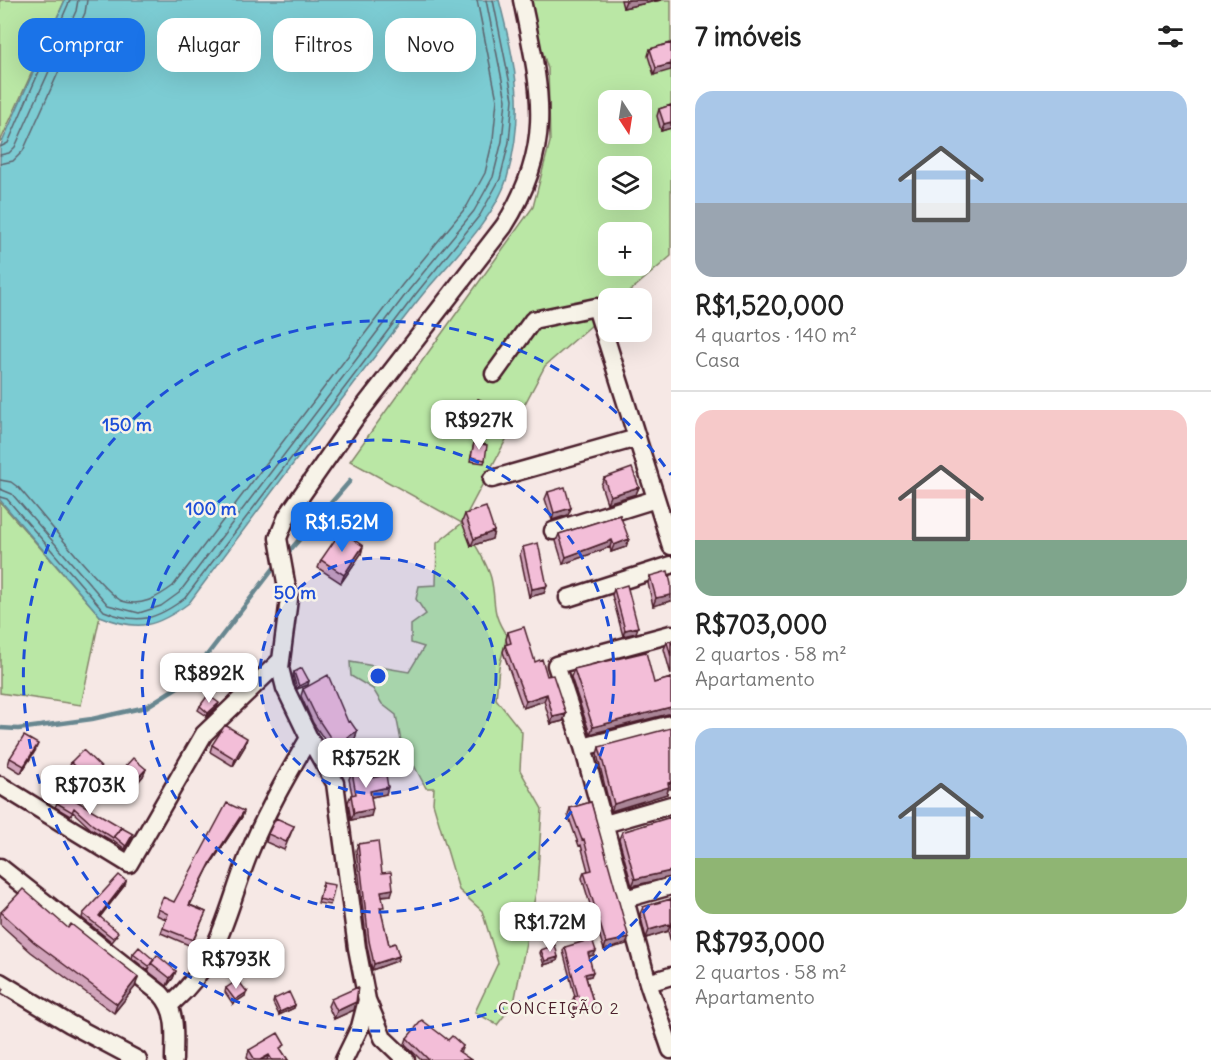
<!DOCTYPE html>
<html lang="pt">
<meta charset="utf-8">
<style>
body{margin:0;font-family:Delius,sans-serif;background:#f2f2f2;color:#222;height:100vh;display:flex;flex-direction:column;font-size:22px;white-space:nowrap}
*{box-sizing:border-box;margin:0}
p{font-size:20px;color:#767676}
.icon{flex:none;width:33px;height:33px;fill:none;stroke:currentColor;stroke-width:2;stroke-linecap:round;stroke-linejoin:round}
.map{position:relative;flex:1;overflow:hidden}
.drawer{display:flex;flex-direction:column;background:#fff;width:540px}
.drawer>*{flex:none}
.hud{position:absolute;left:18px;top:18px;width:562px;height:54px;display:flex;gap:12px}
.needle{width:39px;rotate:168deg}
.controls{position:absolute;left:598px;top:90px;display:grid;gap:12px}
.controls a{display:grid;place-items:center;width:54px;height:54px;border-radius:12px;background:#fff;box-shadow:0 6px 24px #0002;font-size:30px}
.price{position:absolute;translate:-50% -51px;padding:0 14px;border-radius:12px;background:#fff;color:#222;font-size:20px;line-height:39px;filter:drop-shadow(0 2px 3px #0008)}
.price::after{content:'';position:absolute;left:50%;top:36px;width:18px;height:14px;margin-left:-9px;background:inherit;clip-path:polygon(0 0,100% 0,50% 100%)}
.price.selected{background:#1a73e8;color:#fff}
ul{padding:0;list-style:none}
li{display:grid;align-content:center;gap:12px;height:318px;padding:0 24px}
li+li{border-top:2px solid #e0e0e0}
li span{display:grid;place-items:center;height:186px;border-radius:18px;color:#555}
li>.icon{margin-inline-start:auto}
span .icon{width:108px;height:108px;fill:#fffc;stroke-width:1}
li b{font-size:26px}
h2{display:flex;justify-content:space-between;align-items:center;height:72px;padding:0 24px;font-size:26px}
.chip{padding:0 21px;border-radius:18px;background:#fff;box-shadow:0 6px 24px #0002;font-size:21px;line-height:54px}
.chip.selected{background:#1a73e8;color:#fff}
main{display:flex;flex:1;min-height:0}
.map>svg:first-child{display:block}
.green{fill:#bae7a5;stroke:#828368;stroke-width:1.5;fill-rule:evenodd}
.water{fill:#7bccd3;stroke:#678790;stroke-width:1.5}
.lines{fill:none;stroke-linecap:round;stroke-linejoin:round}
.shore{stroke:#5e646e;stroke-width:1.5}
.stream{stroke:#678790;stroke-width:4.5}
.street-casing{stroke:#4a1f2b;stroke-width:21}
.street{stroke:#f7f3e8;stroke-width:16}
.wall{fill:#d1a3ba;stroke:#4a1f2b;stroke-width:1.5}
.shaded-wall{fill:#aa8597;stroke:#4a1f2b;stroke-width:1.5}
.building{fill:#f3bed8;stroke:#4a1f2b;stroke-width:1.5}
.ring{fill:none;stroke:#1d4ed8;stroke-width:3;stroke-dasharray:10 8}
.labels{text-anchor:middle;stroke-width:5;stroke-linejoin:round;paint-order:stroke}
.neighbourhood-label{font-size:16px;letter-spacing:1.5px;fill:#4a1f2b;stroke:#f7f3e8}
.centre{fill:#1d4ed8;stroke:#f7f3e8;stroke-width:3}
.ring-label{font-size:18px;text-anchor:middle;font-weight:bold;fill:#1d4ed8;stroke:#f7f3e8;stroke-width:5;stroke-linejoin:round;paint-order:stroke}
</style>
<main>
<div class="map">
<svg width="671" height="1060" viewBox="0 0 671 1060">
<rect width="100%" height="100%" fill="#f6e8e5"/>
<filter id="ink" filterUnits="userSpaceOnUse"><feTurbulence type="fractalNoise" baseFrequency=".0167" numOctaves="2"/><feDisplacementMap in="SourceGraphic" scale="12" xChannelSelector="R" yChannelSelector="G"/><feConvolveMatrix kernelMatrix="1 2 1 2 8 2 1 2 1" color-interpolation-filters="sRGB"/></filter>
<g filter="url(#ink)">
<path class="green" d="M0 0H65L0 142Z
M526 0H671V256L622 298H609V310L545 366 462 523C471 539 486 559 491 578 497 604 490 611 507 636L499 667 496 699 522 732 520 770 542 809 537 887 514 1003 497 1025 475 1012 498 963 482 911 459 890 433 803 434 788H426L401 741 396 715 382 704 373 689 351 676 350 662 409 672 424 647 411 643V625L426 614 416 599 419 586 436 585 437 543 462 523 350 461 533 207 550 142 548 69ZM609 100H642V134H609ZM609 166H642V200H609ZM609 232H642V266H609Z
M0 502 100 616 81 705 0 693Z"/>
<path class="water" d="M65 0H499C516 67 526 110 507 178 494 221 447 264 419 299 341 399 265 501 189 603 157 627 138 632 100 616L0 500V147Z"/>
<g class="lines">
<path class="shore" d="M0 147 8 143 70 0
M0 155 9 153 15 147 76 11 78 0
M0 164 13 161 23 151 85 13 87 0
M0 480 11 482 19 488C35 506 107 596 122 601 141 607 157 598 173 586L402 285 467 206 485 173 493 139 497 100 477 0
M0 489 12 494 108 605 139 613 161 606 179 593 409 290 474 211 493 177 502 141 506 100 486 0
M0 497 7 499 104 611C138 625 156 620 185 598L415 295 480 215 500 179 509 142 513 99 493 0"/>
<path class="stream" d="M285 556 350 481
M0 728 18 729 92 719 146 707 187 681 277 564"/>
<g class="street-casing">
<path id="street" d="M494 374 533 320 596 307 671 546
M492 479 637 438
M553 531 656 499
M568 598 671 565
M671 634 556 665 583 747 648 983 671 976
M583 747 671 724
M0 785 129 864 204 734 281 660
M605 824 671 805
M0 867 161 994C178 1012 174 1037 174 1060
M625 899 671 886
M0 982 70 1024 138 1060
M648 983 671 1050
M171 1004C221 960 225 915 248 856 265 814 286 777 309 738
M344 1060 360 1027 367 1000
M406 1060 383 1038 367 1000 357 948 335 783 309 738 285 688 280 668 289 599 278 538 287 516 356 417 504 226C556 144 540 88 522 0"/>
</g>
<use href="#street" class="street"/>
</g>
<path class="wall" d="M621 0H661L623 8Z
M671 43 654 75 648 56 650 49Z
M671 105V128L661 131 657 116 659 109Z
M478 399 492 405 484 424 471 418Z
M474 443 485 460 484 463 470 461Z
M604 478 639 487 636 494 607 503 601 485Z
M548 492 571 508 568 515 552 520 545 499Z
M465 514 494 531 492 539 471 546 462 522Z
M620 515 626 547 611 552 610 547 563 564 556 541 559 534Z
M363 546 361 554 341 583 318 568 321 560Z
M523 547 544 593 529 597 520 554Z
M650 576 671 601 653 606 648 583Z
M614 589 636 633 623 636 612 595Z
M508 632 547 676 566 714 563 721 551 724 544 701 523 708 503 652 505 645 507 644 506 639Z
M671 641V675L664 649 667 642Z
M574 669 654 683 671 678V714H668L590 734 571 677Z
M232 672 249 676 241 684 230 676Z
M294 672 308 685 297 689 293 675Z
M303 689 348 722 357 731 355 739 350 741 353 757 341 764 313 723 301 696Z
M200 706 217 707 207 716 198 710Z
M212 745 245 746 233 766 210 752Z
M599 747 668 789 667 794 611 811 597 754Z
M35 751 21 773 8 765 10 758Z
M71 762 109 775 107 782 95 794 69 770Z
M146 769 143 776 131 790 119 778 121 771Z
M352 772 371 778 386 794 371 797V816L351 820 348 802 351 795 352 794 349 779Z
M63 793 132 838 125 849 113 840 112 841 91 829 73 812 70 816 55 807Z
M591 802 626 944 604 950 582 878 584 872 588 871 581 845 579 846 568 815 570 808Z
M244 811 242 817 208 868 190 905 206 912 191 946 161 933 166 919 156 915 158 909 174 902Z
M671 817V877L632 886 619 839 622 832Z
M294 826 284 850 266 842 268 834Z
M358 844 382 873 391 895 382 896 381 913 389 945 399 956 397 961 372 970 367 946 356 850Z
M126 881 125 885 100 917 117 936 112 942 82 918 83 914Z
M323 883 331 902 330 905 318 903Z
M671 899V943L668 931 646 938 640 914 643 907Z
M1 912 68 928 138 977 135 987 114 1013 31 952 0 924V916Z
M565 947 594 955 589 956 591 976 586 977 594 1005 593 1009 576 1014 572 1001 574 997H575L563 951Z
M541 950 558 957 557 961 544 965 540 953Z
M133 954 154 960 176 971 173 978 167 986 148 971 150 967 147 970 132 958Z
M226 988 245 996 233 1004 225 992Z
M274 999 295 1005 294 1008 279 1015 273 1003Z
M331 999 356 1002 354 1010 334 1019 328 1006Z
M407 1038 448 1040 463 1046 460 1053 471 1060H421L405 1044Z
M249 1050 282 1051 288 1060H249L247 1057Z"/>
<path class="shaded-wall" d="M630 0H661L623 8 626 1Z
M671 64V70L654 75 656 68Z
M671 122V128L661 131 664 124Z
M639 487 636 494 607 503 610 496Z
M571 508 568 515 552 520 554 513Z
M494 531 492 539 471 546 474 539Z
M629 539 626 547 611 552 614 545Z
M612 540 610 547 563 564 566 557Z
M363 546 361 554 341 583 344 575Z
M547 586 544 593 529 597 532 589Z
M671 595V601L653 606 656 598Z
M638 627 636 633 623 636 625 630Z
M251 672 249 676 241 684 242 681Z
M309 681 308 685 297 689 299 686Z
M547 694 544 701 523 708 526 701Z
M219 703 217 707 207 716 208 713Z
M671 707V714H668L590 734 593 727Z
M566 714 563 721 551 724 553 717Z
M357 731 355 739 345 745 348 737Z
M247 738 245 746 233 766 235 759Z
M38 744 35 751 21 773 24 766Z
M355 749 353 757 341 764 343 757Z
M146 769 143 776 131 790 134 782Z
M109 775 107 782 95 794 97 787Z
M671 782V789H668L667 794 611 811 614 804Z
M388 787 386 794 367 798 370 791Z
M373 809 371 816 351 820 354 813Z
M244 811 242 817 208 868 187 911 211 862Z
M671 871V877L632 886 635 879Z
M126 881 125 885 97 920 99 916Z
M393 889 391 895 379 896 381 891Z
M670 924 668 931 646 938 649 930Z
M629 938 626 944 604 950 606 943Z
M596 951 594 955 586 957 588 953Z
M399 956 397 961 372 970 374 964Z
M558 957 557 961 544 965 545 961Z
M176 971 173 978 167 986 170 978Z
M593 972 591 976 584 978 585 974Z
M138 977 135 987 114 1013 117 1004Z
M247 992 245 996 233 1004 235 1000Z
M356 1002 354 1010 334 1019 337 1011Z
M295 1005 294 1008 279 1015 280 1012Z
M594 1005 593 1009 576 1014 577 1010Z
M269 1055 267 1060H260Z"/>
<path class="building" d="M671 43V64L656 68 650 49Z
M671 105V122L664 124 659 109Z
M478 399 492 405 486 420 472 414Z
M474 443 487 445 485 460 471 457Z
M632 468 639 487 610 496 604 478Z
M565 487 571 508 554 513 548 492Z
M486 507 494 531 474 539 465 514Z
M620 515 629 539 614 545 612 540 566 557 559 534Z
M341 531 363 546 344 575 321 560Z
M538 543 547 586 532 589 523 547Z
M668 571 671 584V595L656 598 650 576Z
M627 585 638 627 625 630 614 589Z
M524 627 535 662 542 659 547 676 553 675 566 714 553 717 547 694 526 701 505 645 511 643 508 632Z
M671 641V657L667 642Z
M646 652 654 683 671 678V707L593 727 574 669Z
M239 663 251 672 242 681 232 672Z
M302 668 309 681 299 686 294 672Z
M328 675 348 722 350 721 357 731 348 737 355 749 343 757 316 716 303 689Z
M208 695 219 703 208 713 200 706Z
M225 725 247 738 235 759 212 745Z
M671 728V782L668 783 669 787 614 804 599 747Z
M24 736 38 744 24 766 10 758Z
M83 750 109 775 97 787 71 762Z
M133 758 146 769 134 782 121 771Z
M369 768 371 778 386 775 388 787 370 791 373 809 354 813 351 795 356 794 352 772Z
M63 793 121 827 113 838 93 825 74 808 72 812 57 803Z
M591 802 629 938 606 943 584 872 592 870 584 839 582 840 570 808Z
M227 803 244 811 211 862 189 905 206 912 193 940 163 928 168 914 158 909 163 897 174 902Z
M671 817V871L635 879 622 832Z
M276 818 294 826 286 842 268 834Z
M122 828 133 834 126 846 114 836Z
M378 841 382 873 391 872 393 889 381 891 384 907H380L389 945 395 943 399 956 374 964 369 941 358 844Z
M119 875 126 881 99 916 118 932 113 938 83 914Z
M323 883 335 885 331 902 319 899Z
M23 889 68 928 71 924 138 977 117 1004 34 942 1 912Z
M671 899V927L670 924 649 930 643 907Z
M592 939 596 951 588 953 593 972 585 974 594 1005 577 1010 574 997 578 996 565 947Z
M555 945 558 957 545 961 541 950Z
M139 947 154 960 149 966 133 954Z
M157 955 176 971 170 978 151 963Z
M238 980 247 992 235 1000 226 988Z
M0 986 3 989 0 994Z
M358 987 356 1002 337 1011 331 999Z
M289 992 295 1005 280 1012 274 999Z
M422 1020 448 1040 452 1036 463 1046 458 1051 471 1060H429L407 1038Z
M278 1033 285 1045 280 1048 288 1060H272L269 1055 260 1060H255L249 1050Z"/>
</g>
<circle cx="378" cy="676" r="118" fill="#1d4ed8" fill-opacity=".12"/>
<g class="ring">
<circle cx="378" cy="676" r="118"/>
<circle cx="378" cy="676" r="236"/>
<path d="M671 877A355 355 0 1 1 671 475"/>
</g>
<g class="labels">
<g class="neighbourhood-label">
<text x="559" y="1014">CONCEIÇÃO 2</text>
</g>
</g>
<circle cx="378" cy="676" r="9" class="centre"/>
<g class="ring-label">
<text x="127" y="431">150 m</text>
<text x="211" y="515">100 m</text>
<text x="295" y="599">50 m</text>
</g>
</svg>
<div class="controls">
<a><svg class="needle" viewBox="-14 -14 28 28"><path d="M0-13l5 13h-10z" fill="#e53935"/><path d="M0 13l5-13h-10z" fill="#767676"/></svg></a>
<a><svg class="icon" aria-label="layers" viewBox="0 0 24 24"><path d="M12 4l9 5-9 5-9-5zM3 14l9 5 9-5"/></svg></a>
<a>+</a>
<a>−</a>
</div>
<b class="price" style="left:479px;top:451px">R$927K</b>
<b class="price selected" style="left:342px;top:553px">R$1.52M</b>
<b class="price" style="left:209px;top:704px">R$892K</b>
<b class="price" style="left:366px;top:789px">R$752K</b>
<b class="price" style="left:90px;top:816px">R$703K</b>
<b class="price" style="left:550px;top:953px">R$1.72M</b>
<b class="price" style="left:236px;top:990px">R$793K</b>
<div class="hud">
<a class="chip selected">Comprar</a>
<a class="chip">Alugar</a>
<a class="chip">Filtros</a>
<a class="chip">Novo</a>
</div>
</div>
<section class="drawer">
<h2>7 imóveis<svg class="icon" aria-label="filters" viewBox="0 0 24 24"><path d="M4 7h16M4 17h16"/><circle cx="9" cy="7" r="2"/><circle cx="15" cy="17" r="2"/></svg></h2>
<ul>
<li><span style="background:linear-gradient(#a9c7e8 60%,#9aa5b1 0)"><svg class="icon" aria-label="home" viewBox="0 0 24 24"><path d="M3 11l9-7 9 7M6 9v11h12V9"/></svg></span><div><b>R$1,520,000</b><p>4 quartos · 140 m²</p><p>Casa</p></div></li>
<li><span style="background:linear-gradient(#f6c9c9 70%,#7fa58c 0)"><svg class="icon" aria-label="home" viewBox="0 0 24 24"><path d="M3 11l9-7 9 7M6 9v11h12V9"/></svg></span><div><b>R$703,000</b><p>2 quartos · 58 m²</p><p>Apartamento</p></div></li>
<li><span style="background:linear-gradient(#a9c7e8 70%,#8fb573 0)"><svg class="icon" aria-label="home" viewBox="0 0 24 24"><path d="M3 11l9-7 9 7M6 9v11h12V9"/></svg></span><div><b>R$793,000</b><p>2 quartos · 58 m²</p><p>Apartamento</p></div></li>
</ul>
</section>
</main>
